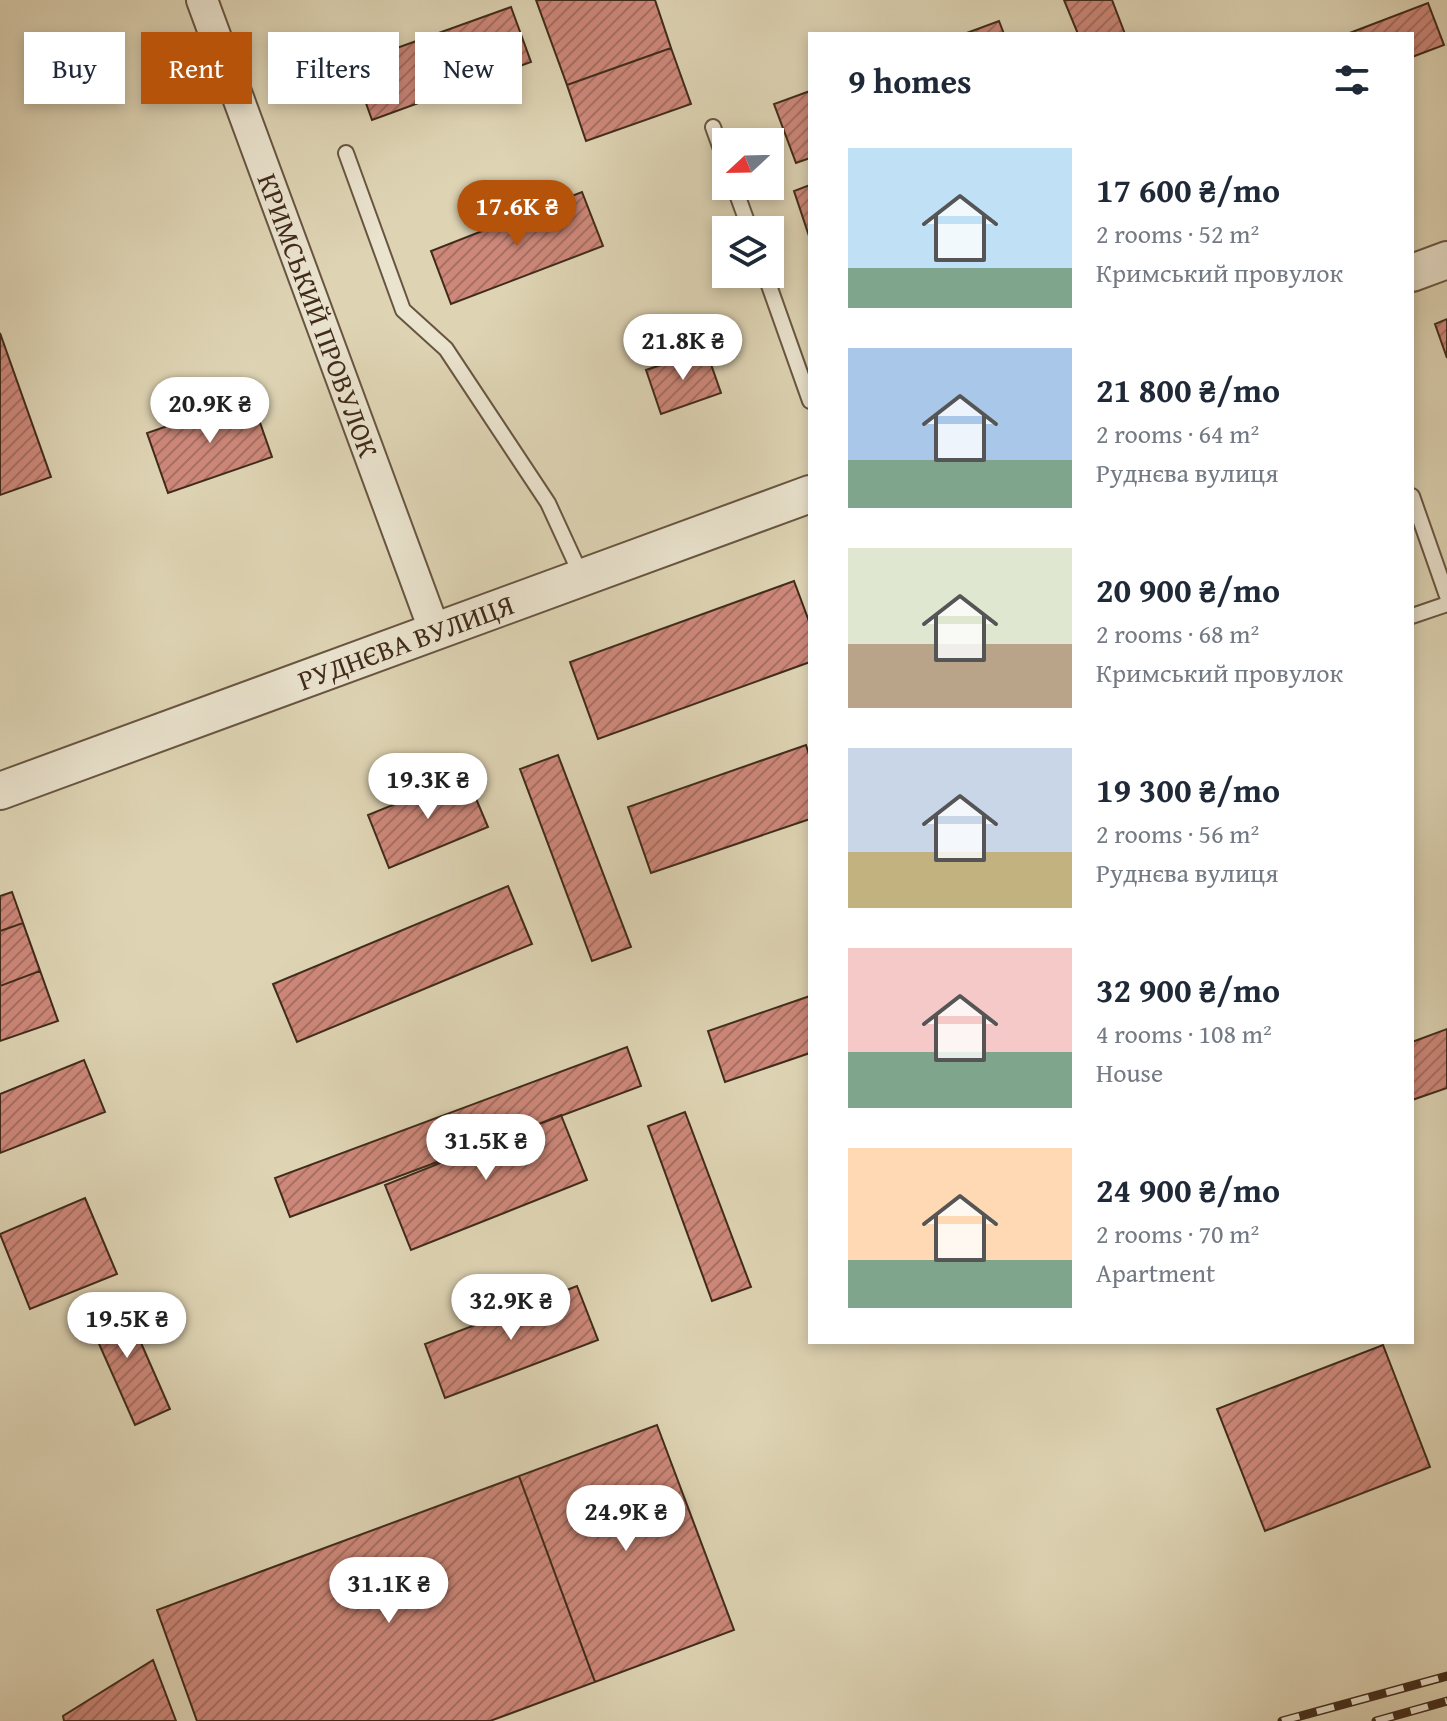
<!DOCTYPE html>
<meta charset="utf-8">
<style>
body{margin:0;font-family:"Gentium Book Plus",serif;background:#f2f2f3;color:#1f2937;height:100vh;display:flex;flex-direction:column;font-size:30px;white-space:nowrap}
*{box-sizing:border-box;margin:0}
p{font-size:26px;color:#747a83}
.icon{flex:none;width:44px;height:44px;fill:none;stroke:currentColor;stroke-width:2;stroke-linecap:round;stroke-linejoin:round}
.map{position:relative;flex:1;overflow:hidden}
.side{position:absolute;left:808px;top:32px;width:606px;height:1312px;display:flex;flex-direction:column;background:#fff;border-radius:0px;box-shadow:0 4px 12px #0003}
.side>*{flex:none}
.hud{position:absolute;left:24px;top:32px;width:664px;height:72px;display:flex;gap:16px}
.needle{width:52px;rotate:248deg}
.fabs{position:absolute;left:712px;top:128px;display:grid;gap:16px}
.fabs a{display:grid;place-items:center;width:72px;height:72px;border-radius:0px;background:#fff;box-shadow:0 4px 12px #0003;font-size:40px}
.price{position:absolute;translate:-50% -68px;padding:0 18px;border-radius:28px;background:#fff;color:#222;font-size:26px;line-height:52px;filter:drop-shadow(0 2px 4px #0008)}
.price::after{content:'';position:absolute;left:50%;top:48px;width:24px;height:18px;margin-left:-12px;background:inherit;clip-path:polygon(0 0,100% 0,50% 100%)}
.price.active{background:#b45309;color:#fff}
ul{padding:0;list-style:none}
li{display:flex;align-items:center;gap:24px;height:200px;padding:0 40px}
li span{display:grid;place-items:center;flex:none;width:224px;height:160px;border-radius:0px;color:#555}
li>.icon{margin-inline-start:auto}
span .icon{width:96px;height:96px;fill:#fffc;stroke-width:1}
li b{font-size:34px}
h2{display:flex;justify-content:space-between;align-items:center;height:96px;padding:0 40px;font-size:34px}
.tag{padding:0 28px;border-radius:0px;background:#fff;box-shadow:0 4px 12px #0003;font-size:28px;line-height:72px}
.tag.active{background:#b45309;color:#fff}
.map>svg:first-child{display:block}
.building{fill:url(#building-hatch);stroke:#402b1b;stroke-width:2}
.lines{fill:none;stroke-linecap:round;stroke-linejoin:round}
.service-casing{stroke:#685541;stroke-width:18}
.minor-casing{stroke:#685541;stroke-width:34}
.tertiary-casing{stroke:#685541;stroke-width:40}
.service{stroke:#eae3ce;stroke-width:14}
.minor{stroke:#eae3ce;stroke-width:30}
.tertiary{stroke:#eae3ce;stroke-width:36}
.rail-casing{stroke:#402b1b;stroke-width:9}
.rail{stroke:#eae3ce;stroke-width:6;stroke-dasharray:18;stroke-linecap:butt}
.labels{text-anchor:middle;stroke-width:8;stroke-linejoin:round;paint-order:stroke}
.street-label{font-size:28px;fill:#402b1b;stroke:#eae3ce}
</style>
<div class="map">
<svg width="1447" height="1721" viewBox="0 0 1447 1721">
<defs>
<pattern id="building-hatch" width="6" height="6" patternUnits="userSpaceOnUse" patternTransform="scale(2)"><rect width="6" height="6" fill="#ce887a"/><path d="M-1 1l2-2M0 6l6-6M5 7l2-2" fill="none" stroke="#a96f63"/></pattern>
</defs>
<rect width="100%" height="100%" fill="#ded4b4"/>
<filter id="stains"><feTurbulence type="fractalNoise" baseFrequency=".0025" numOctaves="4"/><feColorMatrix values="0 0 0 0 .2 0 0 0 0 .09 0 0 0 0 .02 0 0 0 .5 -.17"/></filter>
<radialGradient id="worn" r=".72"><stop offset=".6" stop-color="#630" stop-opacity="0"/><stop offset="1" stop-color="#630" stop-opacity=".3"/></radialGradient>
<path class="building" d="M536 0H655L671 48 567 85Z
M1064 0H1112L1125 34H1078Z
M1428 3 1444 45 1412 57V34H1347Z
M511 7 531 62 372 120 352 64Z
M999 21 1004 34H964Z
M671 48 691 104 586 141 567 85Z
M810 91V158L796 163 774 104Z
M810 185V236H809L794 191Z
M582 192 603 246 451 304 431 251Z
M1447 319V358L1435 324Z
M0 333 51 477 0 495Z
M706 350 721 393 661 414 646 370Z
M251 397 272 457 168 493 147 433Z
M794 581 810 624V662L598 739 570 662Z
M806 745 810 758V819L651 873 628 807Z
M558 755 631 947 592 961 520 769Z
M466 775 488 827 389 868 368 815Z
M508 886 532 944 297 1042 273 984Z
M12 892 58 1021 0 1041V896Z
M23 923 40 971 0 986V931Z
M810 996V1053L725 1082 708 1031Z
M1447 1029V1088L1412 1100V1042Z
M627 1047 641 1086 290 1217 275 1178Z
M84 1060 105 1112 0 1153V1094Z
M685 1112 751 1287 712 1301 648 1126Z
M561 1115 587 1180 411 1250 385 1185Z
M85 1198 117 1274 30 1309 0 1234Z
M577 1286 598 1340 445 1398 425 1344Z
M120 1295 170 1409 135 1425 84 1310Z
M1383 1345 1430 1467 1265 1531 1217 1409Z
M657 1425 734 1630 595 1682 519 1476Z
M519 1476 595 1682 490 1721H197L157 1610Z
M153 1660 176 1721H64L63 1716Z"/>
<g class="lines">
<g class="service-casing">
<path id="service" d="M713 127 726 163
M346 153 403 310 446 349 548 503 582 577
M734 186 750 230
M765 274 810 401
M1412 496 1447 596
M1412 616 1447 604"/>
</g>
<g class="minor-casing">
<g id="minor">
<path id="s1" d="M202 0 435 632"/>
</g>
</g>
<g class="tertiary-casing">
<g id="tertiary">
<path d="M1412 273 1447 260"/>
<path id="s2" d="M0 791 810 494"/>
</g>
</g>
<use href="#service" class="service"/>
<use href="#minor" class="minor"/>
<use href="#tertiary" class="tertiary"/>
<g class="rail-casing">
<path id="rail" d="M1282 1721 1447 1676
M1376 1721 1447 1701"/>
</g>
<use href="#rail" class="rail"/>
</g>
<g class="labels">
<g class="street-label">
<text dy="10" stroke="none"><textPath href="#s1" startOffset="336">КРИМСЬКИЙ ПРОВУЛОК</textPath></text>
<text dy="10" stroke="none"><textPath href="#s2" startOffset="432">РУДНЄВА ВУЛИЦЯ</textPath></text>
</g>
</g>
<rect width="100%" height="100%" filter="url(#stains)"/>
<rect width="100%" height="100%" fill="url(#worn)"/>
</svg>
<div class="fabs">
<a><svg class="needle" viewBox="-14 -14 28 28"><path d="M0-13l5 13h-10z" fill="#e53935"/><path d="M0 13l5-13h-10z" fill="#747a83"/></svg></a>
<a><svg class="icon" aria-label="layers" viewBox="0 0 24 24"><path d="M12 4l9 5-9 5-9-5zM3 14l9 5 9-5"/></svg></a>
</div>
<b class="price active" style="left:517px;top:248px">17.6K ₴</b>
<b class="price" style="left:683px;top:382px">21.8K ₴</b>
<b class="price" style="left:210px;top:445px">20.9K ₴</b>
<b class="price" style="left:428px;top:821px">19.3K ₴</b>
<b class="price" style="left:486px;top:1182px">31.5K ₴</b>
<b class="price" style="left:511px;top:1342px">32.9K ₴</b>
<b class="price" style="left:127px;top:1360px">19.5K ₴</b>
<b class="price" style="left:626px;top:1553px">24.9K ₴</b>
<b class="price" style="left:389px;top:1625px">31.1K ₴</b>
<div class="hud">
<a class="tag">Buy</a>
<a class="tag active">Rent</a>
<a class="tag">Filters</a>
<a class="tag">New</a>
</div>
<section class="side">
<h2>9 homes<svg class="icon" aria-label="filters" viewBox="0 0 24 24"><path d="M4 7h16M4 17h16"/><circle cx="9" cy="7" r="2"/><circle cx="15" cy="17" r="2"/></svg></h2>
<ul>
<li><span style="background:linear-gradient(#bfe0f5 75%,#7fa58c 0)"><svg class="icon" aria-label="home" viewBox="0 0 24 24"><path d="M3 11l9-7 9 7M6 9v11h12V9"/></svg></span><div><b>17 600 ₴/mo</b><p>2 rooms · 52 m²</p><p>Кримський провулок</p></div></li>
<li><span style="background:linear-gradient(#a9c7e8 70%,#7fa58c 0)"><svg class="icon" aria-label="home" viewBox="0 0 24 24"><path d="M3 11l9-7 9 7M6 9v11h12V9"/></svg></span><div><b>21 800 ₴/mo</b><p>2 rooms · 64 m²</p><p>Руднєва вулиця</p></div></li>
<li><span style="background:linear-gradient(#dfe7d0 60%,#b9a48a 0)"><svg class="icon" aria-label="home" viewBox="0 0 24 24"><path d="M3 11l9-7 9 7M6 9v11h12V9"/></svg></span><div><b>20 900 ₴/mo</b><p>2 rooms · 68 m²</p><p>Кримський провулок</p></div></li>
<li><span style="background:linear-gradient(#c9d6e8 65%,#c2b280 0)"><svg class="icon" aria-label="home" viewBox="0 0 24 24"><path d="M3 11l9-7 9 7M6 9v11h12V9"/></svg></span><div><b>19 300 ₴/mo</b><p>2 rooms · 56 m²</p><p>Руднєва вулиця</p></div></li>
<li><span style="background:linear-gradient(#f6c9c9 65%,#7fa58c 0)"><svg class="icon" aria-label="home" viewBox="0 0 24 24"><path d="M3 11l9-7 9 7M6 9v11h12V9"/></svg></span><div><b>32 900 ₴/mo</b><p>4 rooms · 108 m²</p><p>House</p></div></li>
<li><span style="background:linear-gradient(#ffd9b3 70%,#7fa58c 0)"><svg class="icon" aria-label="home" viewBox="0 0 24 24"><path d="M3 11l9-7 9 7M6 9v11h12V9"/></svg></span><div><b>24 900 ₴/mo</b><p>2 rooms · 70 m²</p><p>Apartment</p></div></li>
</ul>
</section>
</div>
